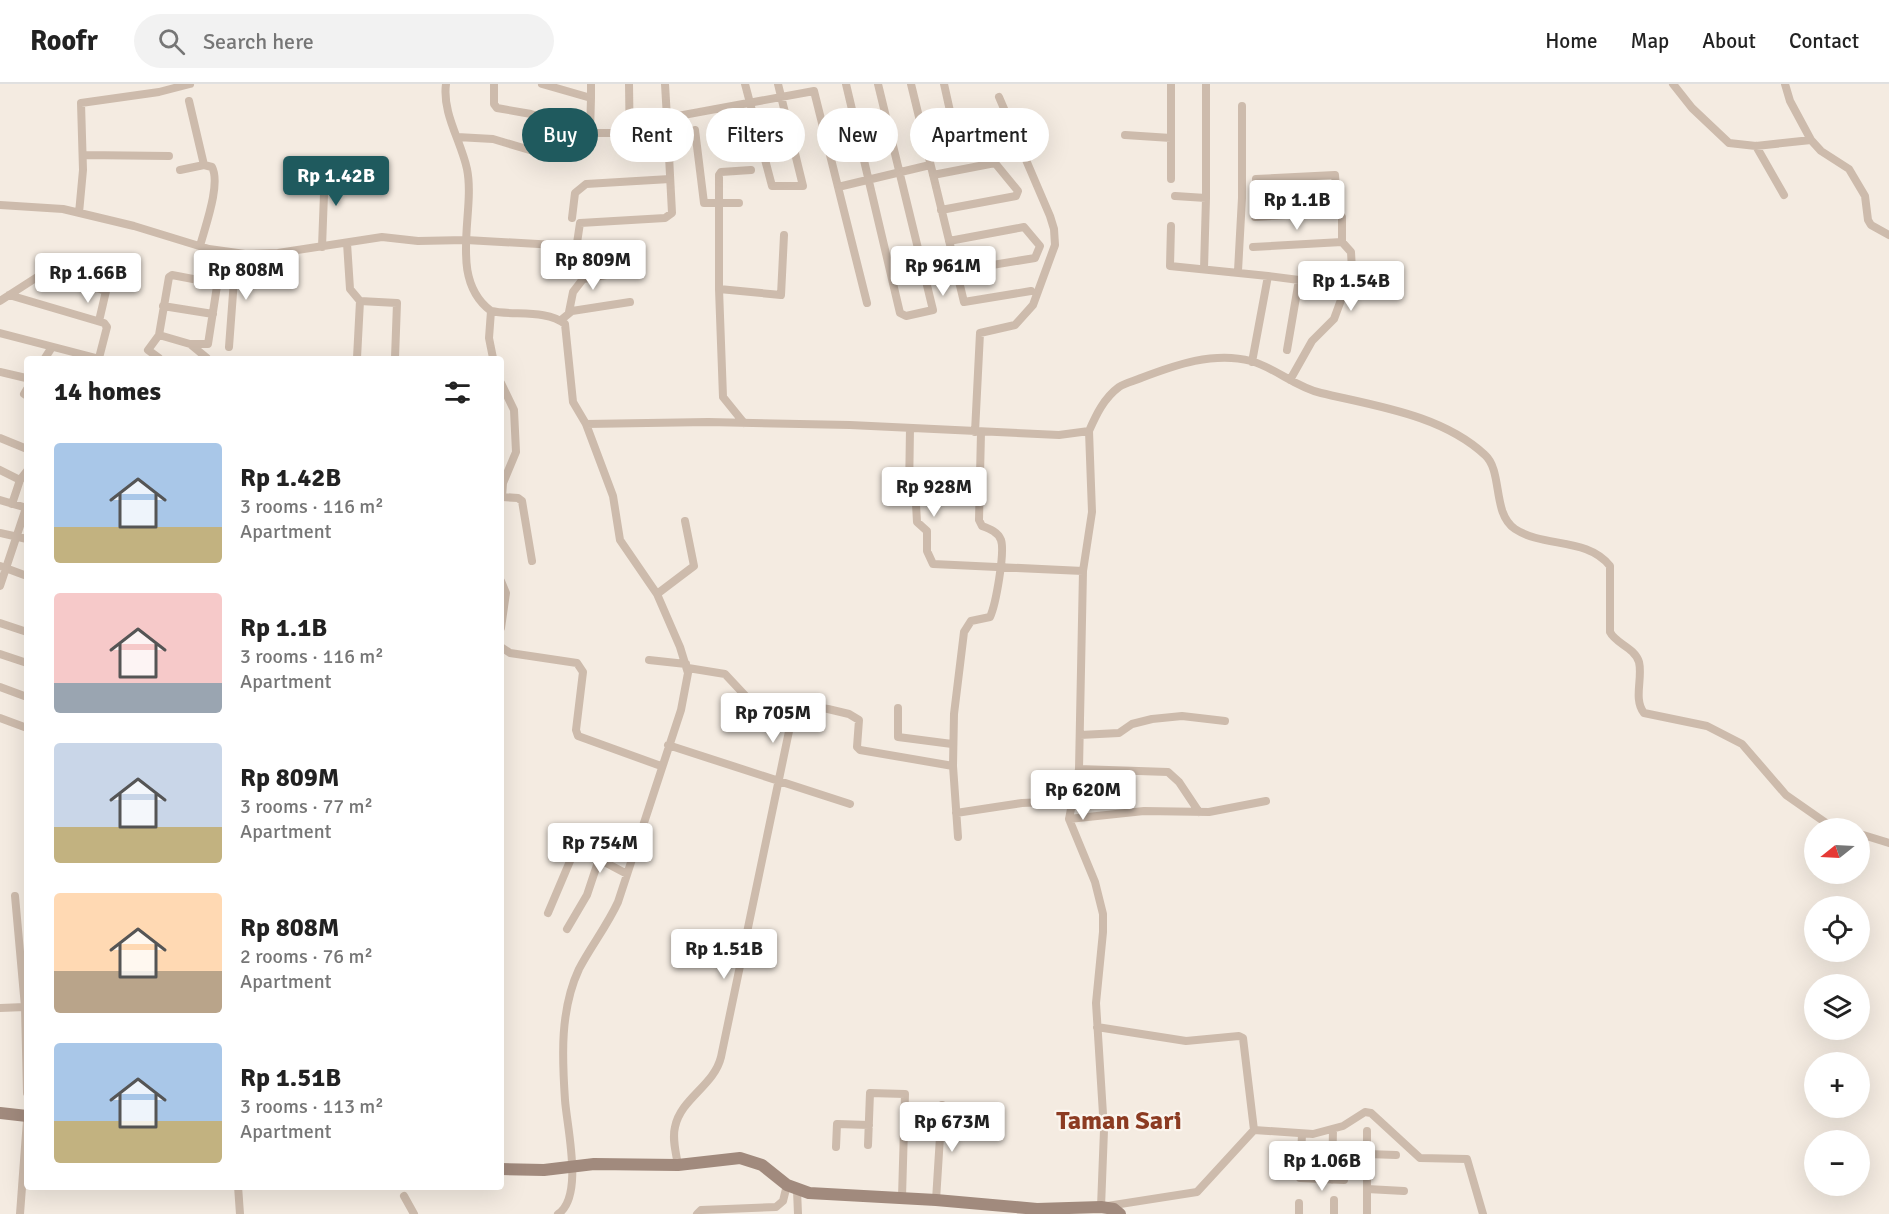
<!DOCTYPE html>
<meta charset="utf-8">
<style>
body{margin:0;font-family:Signika,sans-serif;background:#f2f2f2;color:#222;height:100vh;display:flex;flex-direction:column;font-size:22px;white-space:nowrap}
*{box-sizing:border-box;margin:0}
p{font-size:20px;color:#767676}
.icon{flex:none;width:33px;height:33px;fill:none;stroke:currentColor;stroke-width:2;stroke-linecap:round;stroke-linejoin:round}
.map{position:relative;flex:1;overflow:hidden}
.side{position:absolute;left:24px;top:272px;width:480px;height:834px;display:flex;flex-direction:column;background:#fff;border-radius:6px;box-shadow:0 6px 24px #0002}
.side>*{flex:none}
.banner{position:absolute;left:522px;top:24px;width:570px;height:54px;display:flex;gap:12px}
.needle{width:39px;rotate:252deg}
.tools{position:absolute;left:1804px;top:734px;display:grid;gap:12px}
.tools a{display:grid;place-items:center;width:66px;height:66px;border-radius:50%;background:#fff;box-shadow:0 6px 24px #0002;font-size:30px}
.price{position:absolute;translate:-50% -51px;padding:0 14px;border-radius:6px;background:#fff;color:#222;font-size:20px;line-height:39px;filter:drop-shadow(0 2px 3px #0008)}
.price::after{content:'';position:absolute;left:50%;top:36px;width:18px;height:14px;margin-left:-9px;background:inherit;clip-path:polygon(0 0,100% 0,50% 100%)}
.price.selected{background:#1f5a5e;color:#fff}
ul{padding:0;list-style:none}
li{display:flex;align-items:center;gap:18px;height:150px;padding:0 30px}
li span{display:grid;place-items:center;flex:none;width:168px;height:120px;border-radius:6px;color:#555}
li>.icon{margin-inline-start:auto}
span .icon{width:72px;height:72px;fill:#fffc;stroke-width:1}
li b{font-size:26px}
h2{display:flex;justify-content:space-between;align-items:center;height:72px;padding:0 30px;font-size:26px}
.tag{padding:0 21px;border-radius:27px;background:#fff;box-shadow:0 6px 24px #0002;font-size:21px;line-height:54px}
.tag.selected{background:#1f5a5e;color:#fff}
header{display:flex;align-items:center;gap:36px;box-sizing:border-box;height:84px;padding:0 30px;background:#fff;border-bottom:2px solid #e0e0e0}
header strong{font-size:28px}
nav{display:flex;gap:33px;margin-inline-start:auto;font-size:21px}
.search{width:420px;height:54px;background:#f2f2f2;display:flex;align-items:center;gap:15px;box-sizing:border-box;padding:0 21px;border-radius:33px;color:#767676;font-size:22px}
.map>svg:first-child{display:block}
.lines{fill:none;stroke-linecap:round;stroke-linejoin:round}
.street{stroke:#cdbbac;stroke-width:8}
.secondary{stroke:#a18a7d;stroke-width:12}
.labels{text-anchor:middle;stroke-width:4.5;stroke-linejoin:round;paint-order:stroke}
.quarter-label{font-size:26px;font-weight:bold;fill:#8c3b22;stroke:#fbf5ee}
</style>
<header>
<strong>Roofr</strong>
<div class="search"><svg class="icon" aria-label="search" viewBox="0 0 24 24"><circle cx="10" cy="10" r="6"/><path d="M15 15l6 6"/></svg>Search here</div>
<nav><a>Home</a><a>Map</a><a>About</a><a>Contact</a></nav>
</header>
<div class="map">
<svg width="1889" height="1130" viewBox="0 0 1889 1130">
<rect width="100%" height="100%" fill="#f4ebe1"/>
<g class="lines">
<path class="street" d="M446 0C442 29 461 57 467 85 476 129 447 194 491 227 514 232 546 225 565 240L573 318 586 340 613 412 620 456 657 510 680 563 688 589 681 626 618 818C607 842 591 862 579 885 560 926 562 972 565 1016 567 1044 584 1113 558 1130
M494 0V20L497 24 531 30 590 49H630
M542 0 591 14 590 49
M629 0 630 70
M665 0 667 34
M745 0 772 102H803L778 0
M846 0 900 229 906 232 933 226 878 0
M911 0 964 218 1031 207
M1206 0V114
M1673 0 1692 24 1729 59 1756 62 1811 56
M1785 0 1790 17 1811 56 1821 67 1849 85 1865 112 1868 136 1871 141 1889 151
M591 14V0
M189 17 204 81 212 83C221 100 205 143 200 162
M721 25 731 66
M922 44 952 36 944 0
M695 46 704 119H739
M1125 51 1171 54
M457 53 493 55 550 72
M1756 62 1784 111
M83 71 169 72
M180 86 204 81
M933 91 995 79 1018 107 1016 112 941 126
M1171 95V0
M1256 95 1335 91 1338 128
M838 103 930 81
M1175 112 1206 114 1204 185
M0 121 63 125 134 142 209 165 245 170 278 169 382 153 418 157 466 156 573 162 577 159 580 139 665 134 672 129 667 34 814 7 867 219
M79 129 83 86 81 19 159 8 190 0
M1255 133 1338 128 1342 133V158
M572 134 575 109 586 100 670 95
M1171 142 1170 182 1268 192
M949 157 1024 143 1040 162 1035 174 956 187
M347 159 350 205 360 217 357 274
M322 163 325 83
M1253 163 1342 158 1351 168 1352 186 1334 235 1312 257 1290 296
M1238 187 1242 114V22
M583 195 590 182
M719 205V91L721 88 751 86
M9 211 104 239 107 243 99 274
M0 217 45 188 106 207 99 237
M360 217 397 219 395 274
M163 222 213 230
M491 227 489 254 493 274
M569 228 573 208 583 195 618 189
M561 236 572 227 630 218
M0 249 96 274
M190 260H208L217 202 214 199 172 191 169 193 159 251 190 260 207 274
M229 263 236 169
M1287 266 1299 196
M45 274 52 263
M159 274 148 266 159 251
M1252 278 1268 192 1299 196 1316 194
M0 288 26 294
M501 299 514 326 516 368 503 399 502 413 518 414 522 417 532 477
M27 305 24 310 27 312
M744 339 723 313 719 205 781 211 784 151
M586 340 708 338 850 341 1059 351 1089 347C1096 331 1104 314 1119 303 1125 299 1134 297 1141 294 1175 281 1214 267 1251 277 1276 284 1295 303 1321 309 1376 322 1442 331 1485 371 1503 387 1492 430 1515 445 1544 464 1587 453 1610 482V548C1616 560 1634 563 1639 578 1643 594 1633 615 1644 629L1707 642 1742 660 1786 711 1829 741 1840 744
M910 344 909 410 916 420 917 438 927 447V467L933 480 1083 487
M1089 347 1092 428 1083 487 1079 685 1069 735 1095 798 1103 830V848L1096 919 1104 1046 1101 1123 1197 1108 1254 1046 1313 1050 1343 1042 1365 1028 1371 1029 1420 1074 1467 1075 1483 1130
M975 348 980 249 1015 241 1033 221 1055 161 1054 145 1050 132 999 13
M0 354 27 365
M0 386 20 396
M0 416 27 424
M12 420 20 396 27 387
M0 449 27 455
M0 482 27 492
M501 497 506 509 501 544
M0 502 26 424
M657 510 694 482 685 437
M0 539 27 548
M501 563 510 569 577 579 583 588 576 646 578 652 661 682
M0 570 27 579
M649 576 686 580
M688 584 725 590 754 621 784 629 813 623 828 625 849 630 859 636 857 663 860 666 953 682 954 630 964 548 971 537 990 533C996 520 1005 468 1001 456 998 448 990 445 982 442L979 436 981 348
M0 603 27 613
M898 624V653L952 660
M0 634 27 644
M1080 651 1119 649 1132 640 1152 635 1182 632 1225 637
M668 661 850 720
M953 682 958 753
M1079 685 1168 688 1179 698 1199 728
M956 729 1022 719 1071 717
M1069 735 1144 727 1209 728 1266 717
M1860 750 1889 759
M15 812 25 923 27 1009
M548 829 576 763 627 790
M567 845 587 811 599 775
M0 924 25 923
M1097 943 1186 957 1239 952 1243 954 1254 1046
M1302 1050 1300 1094 1344 1096
M868 1061 870 1009 905 1010 902 1113
M836 1063 837 1040 869 1041
M1367 1070 1396 1071
M678 1081C676 1069 672 1055 675 1043 681 1014 714 1002 721 973L793 628
M1332 1096 1333 1045
M238 1102 240 1130
M1367 1105 1404 1107
M797 1106 798 1130
M404 1112 414 1130
M936 1116 942 1021
M1299 1119V1130
M20 1130 27 1036
M697 1130 701 1126 776 1123 783 1117 787 1101
M1334 1130V1116
M1367 1130V1047"/>
<path class="secondary" d="M0 1029 27 1032
M501 1085 544 1086 594 1080 678 1081 740 1074 762 1081 787 1101 809 1109 936 1116 1037 1125 1101 1123 1114 1125 1120 1130"/>
</g>
<g class="labels">
<g class="quarter-label">
<text x="1119" y="1045">Taman Sari</text>
</g>
</g>
</svg>
<div class="tools">
<a><svg class="needle" viewBox="-14 -14 28 28"><path d="M0-13l5 13h-10z" fill="#e53935"/><path d="M0 13l5-13h-10z" fill="#767676"/></svg></a>
<a><svg class="icon" aria-label="locate" viewBox="0 0 24 24"><circle cx="12" cy="12" r="6"/><path d="M12 2v4M12 18v4M2 12h4M18 12h4"/></svg></a>
<a><svg class="icon" aria-label="layers" viewBox="0 0 24 24"><path d="M12 4l9 5-9 5-9-5zM3 14l9 5 9-5"/></svg></a>
<a>+</a>
<a>−</a>
</div>
<b class="price selected" style="left:336px;top:123px">Rp 1.42B</b>
<b class="price" style="left:1297px;top:147px">Rp 1.1B</b>
<b class="price" style="left:593px;top:207px">Rp 809M</b>
<b class="price" style="left:943px;top:213px">Rp 961M</b>
<b class="price" style="left:246px;top:217px">Rp 808M</b>
<b class="price" style="left:88px;top:220px">Rp 1.66B</b>
<b class="price" style="left:1351px;top:228px">Rp 1.54B</b>
<b class="price" style="left:934px;top:434px">Rp 928M</b>
<b class="price" style="left:773px;top:660px">Rp 705M</b>
<b class="price" style="left:1083px;top:737px">Rp 620M</b>
<b class="price" style="left:600px;top:790px">Rp 754M</b>
<b class="price" style="left:724px;top:896px">Rp 1.51B</b>
<b class="price" style="left:952px;top:1069px">Rp 673M</b>
<b class="price" style="left:1322px;top:1108px">Rp 1.06B</b>
<div class="banner">
<a class="tag selected">Buy</a>
<a class="tag">Rent</a>
<a class="tag">Filters</a>
<a class="tag">New</a>
<a class="tag">Apartment</a>
</div>
<section class="side">
<h2>14 homes<svg class="icon" aria-label="filters" viewBox="0 0 24 24"><path d="M4 7h16M4 17h16"/><circle cx="9" cy="7" r="2"/><circle cx="15" cy="17" r="2"/></svg></h2>
<ul>
<li><span style="background:linear-gradient(#a9c7e8 70%,#c2b280 0)"><svg class="icon" aria-label="home" viewBox="0 0 24 24"><path d="M3 11l9-7 9 7M6 9v11h12V9"/></svg></span><div><b>Rp 1.42B</b><p>3 rooms · 116 m²</p><p>Apartment</p></div></li>
<li><span style="background:linear-gradient(#f6c9c9 75%,#9aa5b1 0)"><svg class="icon" aria-label="home" viewBox="0 0 24 24"><path d="M3 11l9-7 9 7M6 9v11h12V9"/></svg></span><div><b>Rp 1.1B</b><p>3 rooms · 116 m²</p><p>Apartment</p></div></li>
<li><span style="background:linear-gradient(#c9d6e8 70%,#c2b280 0)"><svg class="icon" aria-label="home" viewBox="0 0 24 24"><path d="M3 11l9-7 9 7M6 9v11h12V9"/></svg></span><div><b>Rp 809M</b><p>3 rooms · 77 m²</p><p>Apartment</p></div></li>
<li><span style="background:linear-gradient(#ffd9b3 65%,#b9a48a 0)"><svg class="icon" aria-label="home" viewBox="0 0 24 24"><path d="M3 11l9-7 9 7M6 9v11h12V9"/></svg></span><div><b>Rp 808M</b><p>2 rooms · 76 m²</p><p>Apartment</p></div></li>
<li><span style="background:linear-gradient(#a9c7e8 65%,#c2b280 0)"><svg class="icon" aria-label="home" viewBox="0 0 24 24"><path d="M3 11l9-7 9 7M6 9v11h12V9"/></svg></span><div><b>Rp 1.51B</b><p>3 rooms · 113 m²</p><p>Apartment</p></div></li>
</ul>
</section>
</div>
